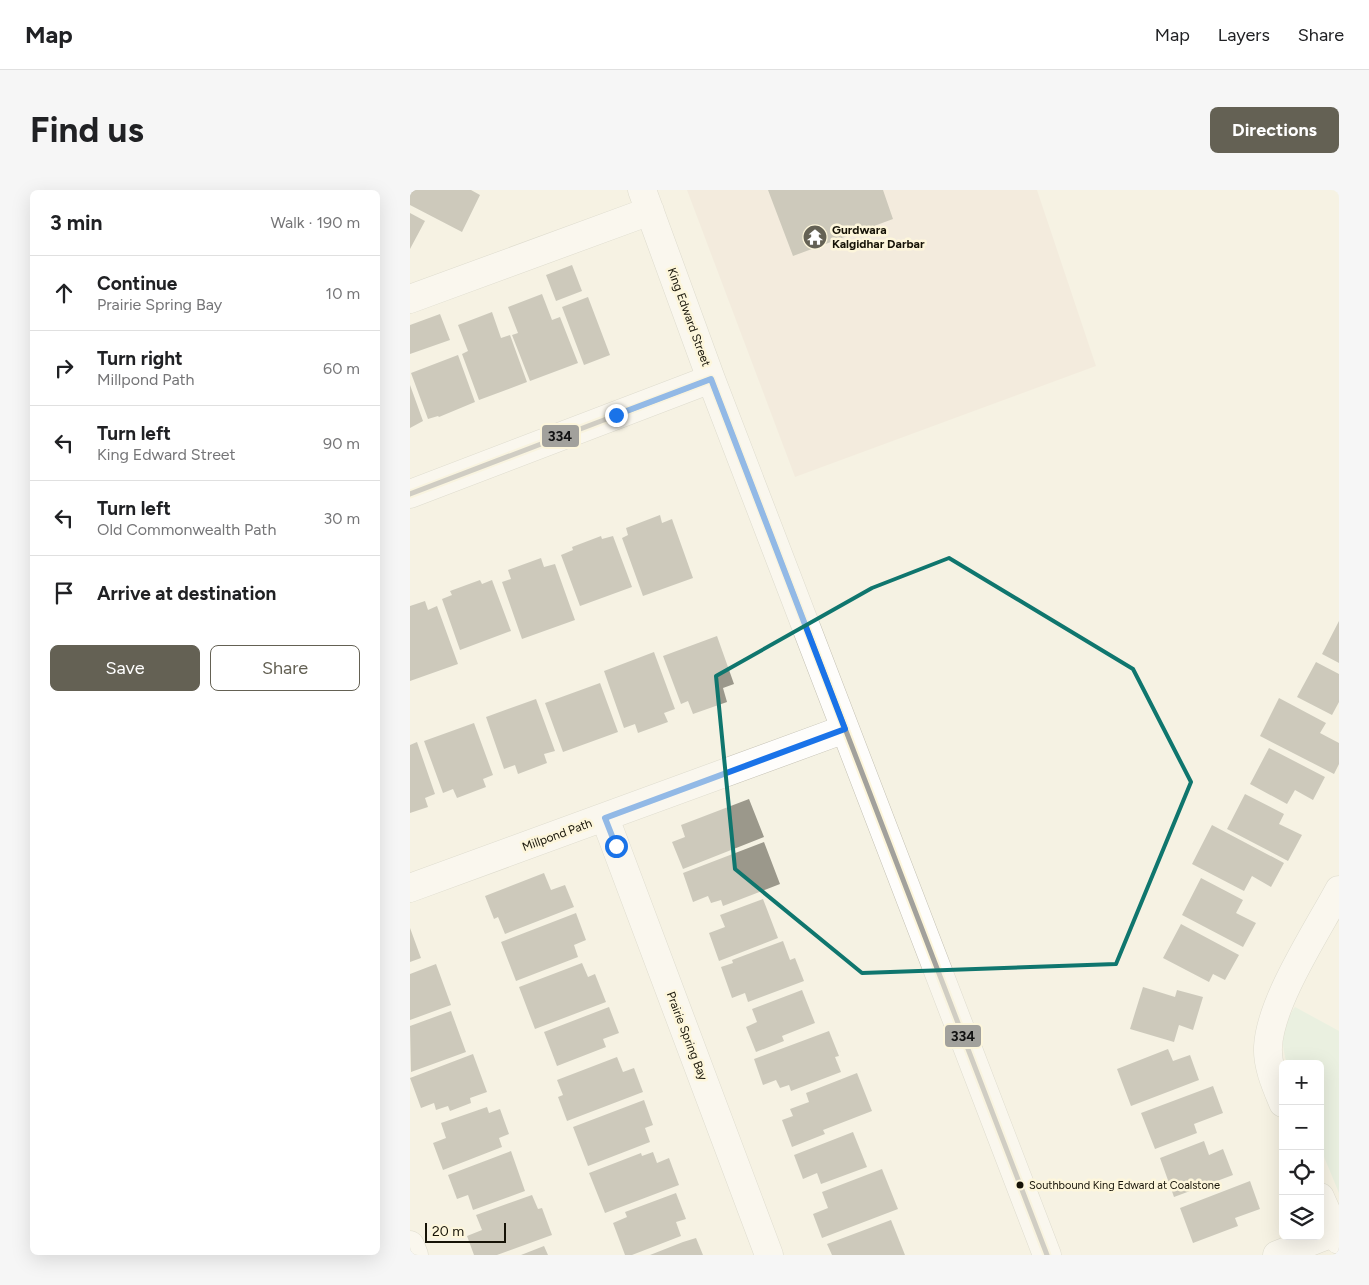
<!DOCTYPE html>
<html lang="en">
<head>
<meta charset="utf-8">
<style>
  body { margin:0; font-family:Figtree,sans-serif; background:#f6f6f6; color:#202124 }
  .controls { position:absolute; right:15px; bottom:15px; display:grid; overflow:hidden; border-radius:8px; box-shadow:0 5px 20px #0002 }
  .controls button { width:45px; height:45px; display:grid; place-items:center; padding:0; border:0; border-bottom:1px solid #e0e0e0; background:#fff; color:#202124; font:25px sans-serif }
  .scale { position:absolute; left:15px; bottom:12px; width:81px; box-sizing:border-box; padding-left:5px; border:2px solid #161307; border-top:0; font-size:14px; line-height:18px; white-space:nowrap; color:#161307; -webkit-text-stroke:4px #fdf6db; paint-order:stroke }
  .stop { position:absolute; width:15px; height:15px; margin:-11px; border:4px solid #1a73e8; border-radius:50%; background:#fff }
  .stop.end { background:#1a73e8; border-color:#fff; box-shadow:0 1px 5px #0008 }
  .list { margin:0; padding:0; list-style:none }
  h2 { display:flex; justify-content:space-between; align-items:center; height:65px; margin:0; padding:0 20px; font-size:21px }
  h2 small { font-size:16px; font-weight:400; color:#757577 }
  .list li { display:grid; grid-template-columns:32px 1fr auto; gap:15px; align-items:center; box-sizing:border-box; height:75px; padding:0 20px; border-top:1px solid #e0e0e0 }
  .list b { display:block; font-size:19px; white-space:nowrap }
  .list p { margin:0; font-size:16px; white-space:nowrap; color:#757577 }
  .list em { font-size:16px; font-style:normal; color:#757577 }
  .actions { display:flex; gap:10px; padding:15px 20px }
  .actions a { flex:1; padding:11px 0; border:1px solid #646154; border-radius:8px; text-align:center; font-size:18px; color:#646154 }
  .actions .main { background:#646154; color:#fff }
  .icon { flex:none; width:28px; height:28px; fill:none; stroke:currentColor; stroke-width:2; stroke-linecap:round; stroke-linejoin:round }
  .map { position:relative; flex:none; width:929px; height:1065px; overflow:hidden; border-radius:8px }
  header { display:flex; align-items:center; gap:30px; box-sizing:border-box; height:70px; padding:0 25px; background:#fff; border-bottom:1px solid #e0e0e0 }
  header strong { font-size:24px }
  nav { display:flex; gap:28px; margin-inline-start:auto; font-size:18px }
  .intro { display:flex; align-items:center; justify-content:space-between; box-sizing:border-box; height:120px; padding:0 30px }
  h1 { margin:0; font-size:35px }
  .button { padding:12px 22px; border-radius:8px; background:#646154; color:#fff; font-size:18px; font-weight:700 }
  main { display:flex; gap:30px; padding:0 30px }
  aside { flex:1; background:#fff; border-radius:8px; box-shadow:0 5px 20px #0002 }
  .map>svg:first-child { display:block }
  .industrial { fill:#f0e3d5 }
  .green { fill:#dbeedb }
  .building { fill:#9b988b }
  .lines { fill:none; stroke-linecap:round; stroke-linejoin:round }
  .minor-casing { stroke:#c3c0b3; stroke-width:29 }
  .minor { stroke:#fefdfb; stroke-width:28 }
  .bus-1-casing { stroke:#fdf6db; stroke-width:9 }
  .bus-1 { stroke:#a2a19c; stroke-width:5 }
  .route { stroke:#1a73e8; stroke-width:6 }
  .marked { fill:none; stroke:#0f766e; stroke-width:4; stroke-linejoin:round }
  .bus-dot { fill:#161307; stroke:#fdf6db; stroke-width:2 }
  .labels { text-anchor:middle; dominant-baseline:central; stroke-width:5; stroke-linejoin:round; paint-order:stroke }
  .bus-label { font-size:11px; fill:#161307; stroke:#fdf6db; text-anchor:start }
  .poi-label { font-size:12px; font-weight:bold; fill:#161307; stroke:#fdf6db; text-anchor:start }
  .street-label { font-size:12px; fill:#161307; stroke:#fdf6db }
  .line-badge { stroke:#fdf6db; stroke-width:2 }
  .pale-badge-label { font-size:14px; text-anchor:middle; font-weight:bold; fill:#111 }
</style>
</head>
<body>
<header>
<strong>Map</strong>
<nav><a>Map</a><a>Layers</a><a>Share</a></nav>
</header>
<div class="intro"><h1>Find us</h1><a class="button">Directions</a></div>
<main>
<aside>
<h2>3 min<small>Walk · 190 m</small></h2>
<ul class="list">
<li><svg class="icon" aria-label="ahead" viewBox="0 0 24 24"><path d="M12 20V5M6 11l6-6 6 6"/></svg><div><b>Continue</b><p>Prairie Spring Bay</p></div><em>10 m</em></li>
<li><svg class="icon" aria-label="right" viewBox="0 0 24 24"><path d="M7 20v-9h11M14 6l5 5-5 5"/></svg><div><b>Turn right</b><p>Millpond Path</p></div><em>60 m</em></li>
<li><svg class="icon" aria-label="left" viewBox="0 0 24 24"><path d="M17 20v-9H6M10 6l-5 5 5 5"/></svg><div><b>Turn left</b><p>King Edward Street</p></div><em>90 m</em></li>
<li><svg class="icon" aria-label="left" viewBox="0 0 24 24"><path d="M17 20v-9H6M10 6l-5 5 5 5"/></svg><div><b>Turn left</b><p>Old Commonwealth Path</p></div><em>30 m</em></li>
<li><svg class="icon" aria-label="arrive" viewBox="0 0 24 24"><path d="M6 21V4h12l-3 4 3 4H6"/></svg><div><b>Arrive at destination</b></div></li>
</ul>
<div class="actions"><a class="main">Save</a><a>Share</a></div>
</aside>
<div class="map">
<svg width="929" height="1065" viewBox="0 0 929 1065">
  <rect width="100%" height="100%" fill="#f5f2e3"/>
  <path class="industrial" d="M 277,0 L 627,0 L 686,176 L 385,287 Z"/>
  <path class="green" d="M 885,817 L 929,841 L 929,1003 L 910,957 L 910,874 L 877,874 C 870,850 871,837 885,817 Z"/>
  <path class="building" d="M 0,0 L 61,0 L 70,5 L 52,42 L 0,15 Z
    M 358,0 L 473,0 L 483,29 L 383,66 Z
    M 0,23 L 15,31 L 0,59 Z
    M 162,75 L 172,101 L 146,111 L 136,85 Z
    M 132,104 L 142,130 L 150,127 L 168,173 L 120,191 L 102,145 L 108,143 L 98,117 Z
    M 178,107 L 200,165 L 174,175 L 152,117 Z
    M 82,122 L 91,148 L 100,145 L 117,192 L 69,210 L 52,164 L 58,161 L 48,135 Z
    M 30,124 L 40,150 L 0,164 L 0,135 Z
    M 48,165 L 65,212 L 29,227 L 28,226 L 18,229 L 1,183 Z
    M 0,195 L 13,231 L 0,238 Z
    M 250,325 L 252,333 L 262,329 L 283,388 L 233,406 L 212,348 L 218,345 L 216,338 Z
    M 191,346 L 192,349 L 203,346 L 222,397 L 170,416 L 151,365 L 163,360 L 162,357 Z
    M 131,368 L 134,377 L 145,374 L 165,430 L 112,449 L 92,392 L 101,389 L 98,380 Z
    M 70,390 L 72,394 L 82,390 L 101,441 L 50,460 L 32,409 L 42,405 L 40,401 Z
    M 15,411 L 18,420 L 27,416 L 48,474 L 0,491 L 0,416 Z
    M 929,431 L 929,473 L 912,464 Z
    M 307,446 L 324,494 L 313,498 L 317,512 L 283,524 L 278,511 L 271,514 L 253,466 Z
    M 244,462 L 265,519 L 254,523 L 258,532 L 228,543 L 225,534 L 214,538 L 194,481 Z
    M 906,472 L 929,484 L 929,512 L 922,525 L 887,507 Z
    M 190,493 L 208,542 L 153,562 L 135,513 Z
    M 869,508 L 916,533 L 910,543 L 929,553 L 929,574 L 924,584 L 850,546 Z
    M 126,509 L 145,561 L 134,564 L 137,573 L 108,584 L 105,575 L 94,579 L 76,527 Z
    M 64,533 L 83,585 L 73,589 L 76,597 L 47,608 L 43,599 L 33,603 L 14,551 Z
    M 7,552 L 25,604 L 15,608 L 18,617 L 0,623 L 0,555 Z
    M 859,558 L 915,587 L 903,610 L 885,600 L 877,614 L 840,594 Z
    M 835,604 L 874,624 L 869,634 L 892,645 L 878,671 L 817,639 Z
    M 339,609 L 354,647 L 273,679 L 262,652 L 275,647 L 271,635 Z
    M 802,635 L 874,673 L 861,697 L 842,686 L 834,701 L 782,674 Z
    M 354,652 L 370,694 L 313,716 L 311,710 L 301,713 L 298,706 L 283,712 L 273,683 Z
    M 134,683 L 141,700 L 155,695 L 164,717 L 95,744 L 88,727 L 84,729 L 75,706 Z
    M 791,688 L 833,710 L 826,723 L 846,733 L 833,757 L 772,725 Z
    M 353,709 L 368,748 L 309,771 L 299,743 L 315,737 L 310,725 Z
    M 166,723 L 176,750 L 164,755 L 168,767 L 106,791 L 91,752 Z
    M 771,734 L 829,765 L 815,790 L 803,784 L 799,792 L 753,768 Z
    M 0,738 L 11,768 L 0,772 Z
    M 373,751 L 380,770 L 385,768 L 394,791 L 338,812 L 335,803 L 322,808 L 311,777 L 323,773 L 322,770 Z
    M 172,773 L 178,787 L 185,784 L 196,812 L 125,839 L 109,797 Z
    M 26,774 L 41,815 L 0,830 L 0,784 Z
    M 733,797 L 765,807 L 767,800 L 793,807 L 783,840 L 769,835 L 764,852 L 720,839 Z
    M 392,800 L 405,833 L 372,846 L 374,851 L 346,862 L 336,837 L 347,832 L 342,819 Z
    M 199,817 L 209,843 L 193,849 L 196,857 L 147,876 L 134,842 Z
    M 41,821 L 56,862 L 1,882 L 0,836 Z
    M 419,841 L 429,866 L 425,867 L 431,882 L 381,901 L 379,895 L 370,898 L 366,890 L 353,895 L 344,869 Z
    M 758,859 L 763,871 L 780,865 L 789,890 L 721,916 L 707,879 Z
    M 63,864 L 77,902 L 60,908 L 61,913 L 40,921 L 38,916 L 26,920 L 24,913 L 11,918 L 0,888 Z
    M 207,867 L 213,882 L 224,878 L 233,902 L 157,931 L 148,907 L 153,905 L 147,890 Z
    M 447,883 L 462,921 L 413,940 L 415,944 L 382,957 L 372,930 L 383,926 L 380,919 L 399,912 L 396,903 Z
    M 803,896 L 813,923 L 784,934 L 787,943 L 745,959 L 731,923 Z
    M 234,910 L 243,935 L 235,938 L 240,952 L 178,976 L 163,937 Z
    M 77,917 L 79,923 L 90,919 L 99,944 L 89,948 L 92,957 L 33,980 L 23,953 L 36,948 L 31,933 Z
    M 443,942 L 457,977 L 411,994 L 407,983 L 393,989 L 384,965 Z
    M 794,951 L 799,965 L 813,959 L 823,985 L 764,1007 L 750,968 Z
    M 101,961 L 115,1001 L 63,1020 L 58,1005 L 47,1009 L 38,985 Z
    M 243,962 L 247,973 L 259,968 L 269,995 L 195,1023 L 179,983 L 231,963 L 232,966 Z
    M 472,979 L 488,1019 L 412,1048 L 403,1024 L 418,1018 L 412,1002 Z
    M 840,991 L 850,1019 L 825,1028 L 828,1036 L 783,1053 L 770,1018 Z
    M 266,1003 L 276,1029 L 266,1032 L 271,1046 L 222,1065 L 215,1065 L 203,1033 L 217,1027 L 215,1022 Z
    M 122,1005 L 128,1019 L 132,1018 L 142,1045 L 87,1065 L 64,1065 L 57,1046 L 72,1040 L 66,1025 Z
    M 481,1030 L 495,1065 L 422,1065 L 417,1054 Z
    M 286,1048 L 293,1065 L 240,1065 L 273,1052 Z
    M 134,1056 L 138,1065 L 111,1065 Z"/>
  <g class="lines">
    <defs>
      <path id="minor" d="M 232,0 L 301,189 L 637,1065
        M 0,109 L 240,21
        M 0,304 L 301,189
        M 195,628 L 359,1065
        M 0,698 L 435,539
        M 873,913 C 866,896 857,876 858,857 C 860,812 907,741 929,700
        M 910,1007 L 929,1050
        M 0,1055 L 4,1065
        M 867,1065 L 925,1042"/>
    </defs>
    <use href="#minor" class="minor-casing"/>
    <use href="#minor" class="minor"/>
    <defs>
      <path id="bus-1" d="M 301,189 L 637,1065
        M 0,304 L 301,189"/>
    </defs>
    <use href="#bus-1" class="bus-1-casing"/>
    <use href="#bus-1" class="bus-1"/>
  </g>
  <g class="lines">
    <path class="route" d="M 206,225 L 301,189 L 435,539 L 195,628 L 206,656"/>
  </g>
  <path d="M0 0H929V1065H0ZM 539,368 L 723,479 L 781,592 L 706,774 L 452,783 L 325,679 L 306,486 L 462,398 Z" fill="#f5f2e3" fill-opacity=".55" fill-rule="evenodd"/>
  <path class="marked" d="M 539,368 L 723,479 L 781,592 L 706,774 L 452,783 L 325,679 L 306,486 L 462,398 Z"/>
  <defs>
    <symbol id="temple-disc" viewBox="-11 -11 22 22"><circle r="9.5" fill="#646154" stroke="#fdf6db"/><path d="M0-6L5-2H3V0L6.5 2.5H4V6H1.5V3h-3V6H-4V2.5H-6.5L-3 0V-2H-5Z" fill="#fff"/></symbol>
  </defs>
  <g fill-rule="evenodd">
    <use href="#temple-disc" x="391" y="33" width="28" height="28"/>
  </g>
  <circle class="bus-dot" cx="610" cy="995" r="4.5"/>
  <g class="labels">
    <g class="bus-label">
      <text x="619" y="995">Southbound King Edward at Coalstone</text>
    </g>
    <g class="poi-label">
      <text x="422" y="40">Gurdwara<tspan x="422" dy="14">Kalgidhar Darbar</tspan></text>
    </g>
    <g class="street-label">
      <text transform="translate(279 127) rotate(70)">King Edward Street</text>
      <text transform="translate(147 645) rotate(-20)">Millpond Path</text>
      <text transform="translate(277 846) rotate(69)">Prairie Spring Bay</text>
    </g>
  </g>
  <g class="line-badge">
    <rect x="131" y="234" width="39" height="24" rx="5" fill="#a2a19c"/>
    <rect x="534" y="834" width="38" height="24" rx="5" fill="#a2a19c"/>
  </g>
  <g class="pale-badge-label">
    <text x="150" y="251">334</text>
    <text x="553" y="851">334</text>
  </g>
</svg>
<div class="controls">
<button>+</button>
<button>−</button>
<button><svg class="icon" aria-label="locate" viewBox="0 0 24 24"><circle cx="12" cy="12" r="6"/><path d="M12 2v4M12 18v4M2 12h4M18 12h4"/></svg></button>
<button><svg class="icon" aria-label="layers" viewBox="0 0 24 24"><path d="M12 4l9 5-9 5-9-5zM3 14l9 5 9-5"/></svg></button>
</div>
<div class="scale">20 m</div>
<div class="stop" style="left:206px;top:656px"></div>
<div class="stop end" style="left:206px;top:225px"></div>
</div>
</main>
</body>
</html>
